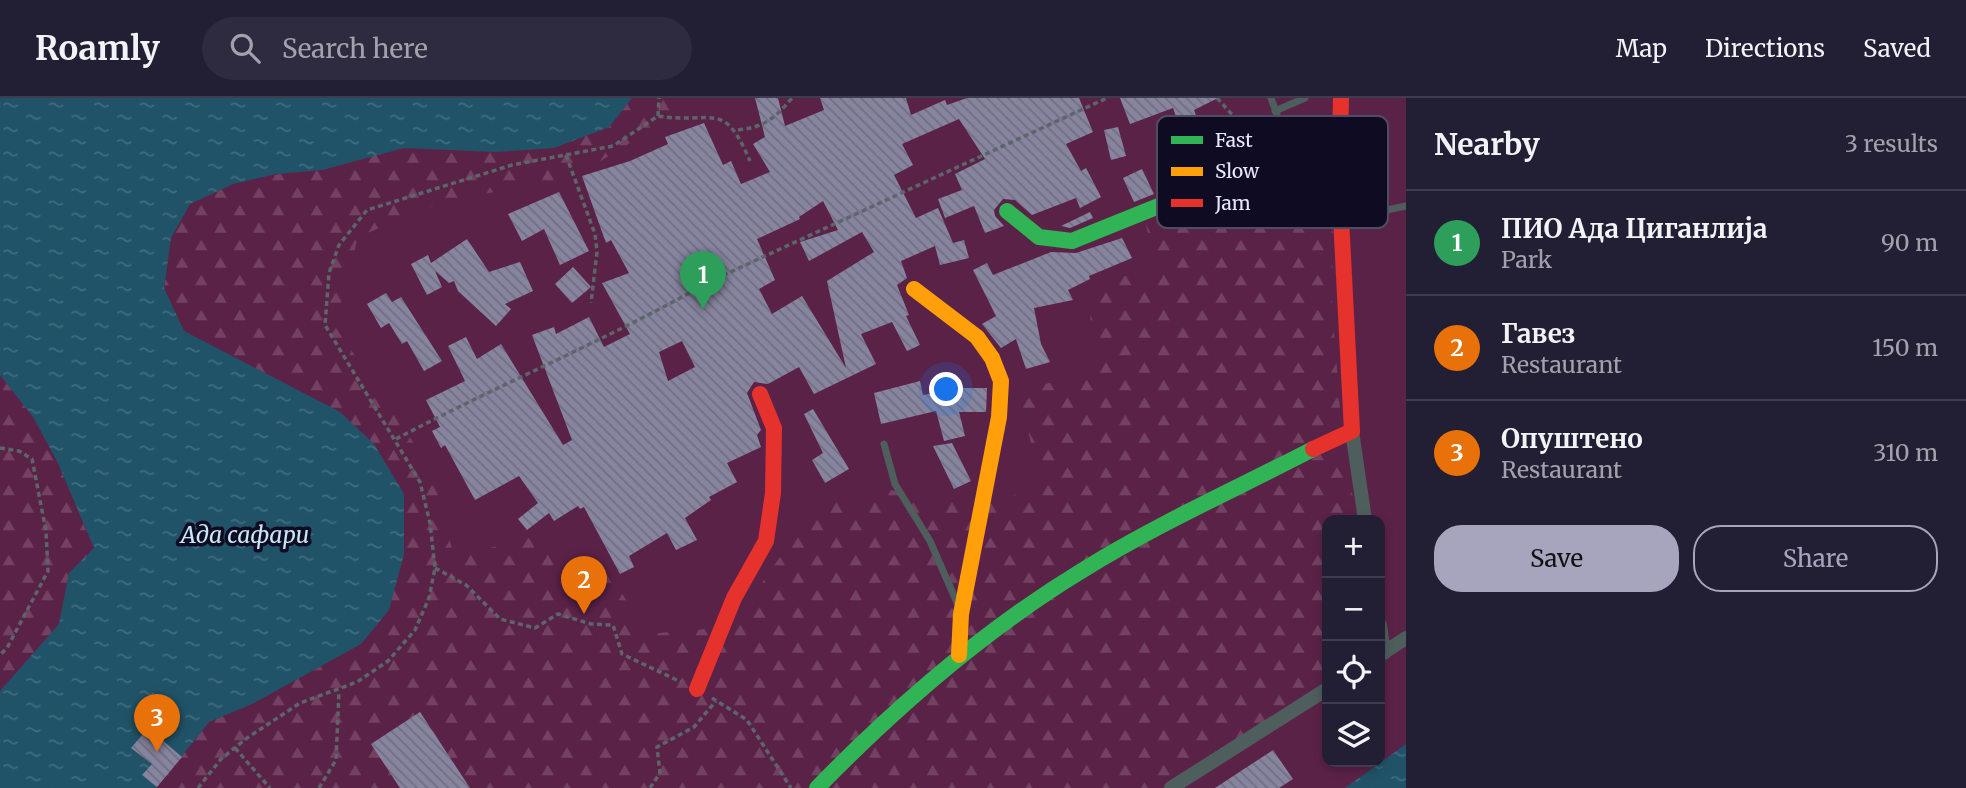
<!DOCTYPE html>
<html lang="en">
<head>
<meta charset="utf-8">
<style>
  body { margin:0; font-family:Merriweather,serif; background:#2e2b40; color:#f1f3f6 }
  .controls { position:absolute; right:21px; bottom:21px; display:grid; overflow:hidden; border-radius:14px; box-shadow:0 4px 10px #0003 }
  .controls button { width:63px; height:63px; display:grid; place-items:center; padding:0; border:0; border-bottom:2px solid #3f3c4f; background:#221e34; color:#f1f3f6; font:35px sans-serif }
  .you { position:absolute; left:947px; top:292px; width:24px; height:24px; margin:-18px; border:5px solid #fff; border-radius:50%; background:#1a73e8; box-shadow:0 0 0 10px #1a73e833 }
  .badge { display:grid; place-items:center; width:46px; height:46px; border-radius:50%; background:#a7a5bd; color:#fff; font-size:23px; font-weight:700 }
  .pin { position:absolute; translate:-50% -58px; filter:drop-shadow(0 2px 4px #0008) }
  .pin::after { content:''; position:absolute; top:37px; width:24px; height:21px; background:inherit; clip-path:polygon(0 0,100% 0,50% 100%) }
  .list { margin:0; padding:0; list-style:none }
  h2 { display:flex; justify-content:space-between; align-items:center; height:91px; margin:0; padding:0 28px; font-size:30px }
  h2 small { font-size:23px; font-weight:400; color:#a2a2ac }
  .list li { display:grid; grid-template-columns:46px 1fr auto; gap:21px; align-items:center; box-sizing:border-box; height:105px; padding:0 28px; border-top:2px solid #3f3c4f }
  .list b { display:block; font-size:26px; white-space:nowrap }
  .list p { margin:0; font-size:23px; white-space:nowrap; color:#a2a2ac }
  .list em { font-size:23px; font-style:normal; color:#a2a2ac }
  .actions { display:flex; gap:14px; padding:21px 28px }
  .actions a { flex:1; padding:16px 0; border:2px solid #a7a5bd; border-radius:28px; text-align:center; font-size:24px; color:#a7a5bd }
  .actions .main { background:#a7a5bd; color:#111 }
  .icon { flex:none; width:38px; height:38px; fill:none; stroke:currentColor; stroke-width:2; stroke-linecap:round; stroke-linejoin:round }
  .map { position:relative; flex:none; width:1406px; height:690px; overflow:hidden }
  header { display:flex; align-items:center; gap:42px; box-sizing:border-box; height:98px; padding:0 35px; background:#221e34; border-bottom:2px solid #3f3c4f }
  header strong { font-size:33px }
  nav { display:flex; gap:38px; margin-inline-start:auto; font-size:24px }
  .search { width:490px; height:63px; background:#2e2b40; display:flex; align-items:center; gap:18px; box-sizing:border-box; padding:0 24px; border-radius:38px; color:#a2a2ac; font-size:26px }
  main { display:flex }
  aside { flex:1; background:#221e34 }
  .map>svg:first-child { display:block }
  .green { fill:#5b2248; fill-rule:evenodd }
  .forest { fill:url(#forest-firs) }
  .water { fill:url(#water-ripples) }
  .building { fill:url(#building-back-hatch); fill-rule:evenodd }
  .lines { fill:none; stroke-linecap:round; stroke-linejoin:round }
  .path { stroke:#5c656a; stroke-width:3.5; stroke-dasharray:5 3.5; stroke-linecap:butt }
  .lane { stroke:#4e5e5c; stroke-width:7 }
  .street { stroke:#4e5e5c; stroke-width:14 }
  .fast { stroke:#30b455; stroke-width:16 }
  .slow { stroke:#ff9f0a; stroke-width:16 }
  .jam { stroke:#e5322d; stroke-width:16 }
  .labels { text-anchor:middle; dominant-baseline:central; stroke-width:7; stroke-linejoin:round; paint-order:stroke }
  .water-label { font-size:23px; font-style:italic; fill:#c7e8f6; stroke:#0e0b23 }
  .key { fill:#0e0b23; stroke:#4f4d64; stroke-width:2 }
  .key-label { font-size:19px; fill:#e8e8fd }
</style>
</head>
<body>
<header>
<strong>Roamly</strong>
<div class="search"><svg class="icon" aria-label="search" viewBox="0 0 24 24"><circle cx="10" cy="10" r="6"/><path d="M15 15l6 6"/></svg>Search here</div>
<nav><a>Map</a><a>Directions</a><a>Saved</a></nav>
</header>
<main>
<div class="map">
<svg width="1406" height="690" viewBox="0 0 1406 690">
  <defs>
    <pattern id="forest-firs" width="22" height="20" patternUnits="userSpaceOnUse" patternTransform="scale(1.75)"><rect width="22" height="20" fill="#5b2248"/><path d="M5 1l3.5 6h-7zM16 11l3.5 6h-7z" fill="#734263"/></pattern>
    <pattern id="water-ripples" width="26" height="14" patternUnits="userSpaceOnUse" patternTransform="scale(1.75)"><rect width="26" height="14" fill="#215368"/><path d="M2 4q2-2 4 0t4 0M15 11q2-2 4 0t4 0" fill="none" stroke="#416c7e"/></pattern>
    <pattern id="building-back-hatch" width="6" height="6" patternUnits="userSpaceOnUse" patternTransform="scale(1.75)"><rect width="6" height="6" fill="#87849f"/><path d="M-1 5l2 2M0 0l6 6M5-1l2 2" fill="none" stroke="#706e82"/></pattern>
  </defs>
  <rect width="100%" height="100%" fill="#2d2845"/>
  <path class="green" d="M 0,0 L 1406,0 L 1406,690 L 0,690 ZM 1327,422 L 1380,422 L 1380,664 L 1327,664 Z"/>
  <path class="forest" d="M 632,0 L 675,0 L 671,20 L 573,80 L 444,103 L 358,139 L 335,228 L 431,371 L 454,459 L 529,440 L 612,479 L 647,536 L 731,529 L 816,408 L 891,392 L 981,409 L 1041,387 L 1019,295 L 1094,270 L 1088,189 L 1156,169 L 1145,123 L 1240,65 L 1310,30 L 1333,58 L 1332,209 L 1340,311 L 1356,422 L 1327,422 L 1327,591 L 1171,690 L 156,690 L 209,624 L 252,606 L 361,546 L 239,264 L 184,233 L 164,190 L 171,140 L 190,106 L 233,86 L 404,50 L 496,54 L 609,29 Z
    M 0,277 L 33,319 L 57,363 L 94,451 L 69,475 L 59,526 L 0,593 Z"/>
  <path class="water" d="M 0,0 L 632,0 L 609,29 L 554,50 L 496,54 L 404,50 L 322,72 L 276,76 L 233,86 L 190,106 L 171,140 L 164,190 L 184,233 L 340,314 L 374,346 L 404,396 L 404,456 L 389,512 L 361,546 L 252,606 L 209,624 L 156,690 L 0,690 L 0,593 L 59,526 L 69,475 L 94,450 L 57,363 L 33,319 L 0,277 Z
    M 1406,646 L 1406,690 L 1345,690 Z"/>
  <path class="building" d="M 755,0 L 778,0 L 785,28 L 824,12 L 820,0 L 906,0 L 911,17 L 945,2 L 947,7 L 967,0 L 1079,0 L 1093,34 L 1066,46 L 1081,73 L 1086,70 L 1101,99 L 1080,110 L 1076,100 L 1032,117 L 1015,102 L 1003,101 L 994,112 L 995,118 L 1004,128 L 985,135 L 974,108 L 945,120 L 938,101 L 962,92 L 955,76 L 985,61 L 959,21 L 902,46 L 913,67 L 894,77 L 916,120 L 938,110 L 953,145 L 964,142 L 969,160 L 940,167 L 935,148 L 901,163 L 907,180 L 897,187 L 909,217 L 906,218 L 920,247 L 907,253 L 892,224 L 861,236 L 876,266 L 814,296 L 799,269 L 768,286 L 754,284 L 747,295 L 761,332 L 757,337 L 761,349 L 727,365 L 737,384 L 709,399 L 711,402 L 685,420 L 697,442 L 676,452 L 667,435 L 629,458 L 634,469 L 620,476 L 584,409 L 580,411 L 578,408 L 554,423 L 549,415 L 527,432 L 518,421 L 538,405 L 519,378 L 475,402 L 445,347 L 441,350 L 432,333 L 440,329 L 426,302 L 465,283 L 448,248 L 466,239 L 477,261 L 501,246 L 563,347 L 572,342 L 532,237 L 554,229 L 556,236 L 589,219 L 604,249 L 630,236 L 602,185 L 629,175 L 611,142 L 606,145 L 582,78 L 630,63 L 668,46 L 665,39 L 704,25 L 723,67 L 731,63 L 741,86 L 770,74 L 753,46 L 765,39 ZM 823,103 L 838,132 L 800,144 L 809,163 L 862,134 L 874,154 L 827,183 L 846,270 L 802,198 L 772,216 L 759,191 L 775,182 L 757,141 L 800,121 L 799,119 ZM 682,243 L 695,269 L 668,283 L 659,254 Z
    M 1120,0 L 1218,0 L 1194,12 L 1202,34 L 1184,41 L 1173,10 L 1130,26 Z
    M 1118,29 L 1126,58 L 1111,62 L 1104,32 Z
    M 1142,71 L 1154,96 L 1134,104 L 1123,80 Z
    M 559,94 L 589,153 L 560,167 L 544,131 L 522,143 L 508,116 Z
    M 1090,114 L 1093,120 L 1070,130 L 1061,128 Z
    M 1122,140 L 1132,160 L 1089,178 L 1090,181 L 1068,192 L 1073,202 L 1034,210 L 1041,246 L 1050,264 L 1026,271 L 1016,241 L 1001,250 L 982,226 L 996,218 L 973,172 L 987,165 L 993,177 L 1051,154 L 1076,155 Z
    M 467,141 L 489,174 L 520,164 L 533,193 L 505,206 L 511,211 L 496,228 L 458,193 L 454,183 L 449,185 L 435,173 L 442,189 L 427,197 L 411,166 L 428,157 L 431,165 Z
    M 573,169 L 591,189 L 572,205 L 555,186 Z
    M 386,195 L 392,204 L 401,199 L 442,263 L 424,273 L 407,243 L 402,246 L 389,225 L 381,230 L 367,206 Z
    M 920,283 L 923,297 L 962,290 L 987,290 L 986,314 L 959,314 L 965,338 L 944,343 L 936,313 L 881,326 L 874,295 Z
    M 813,311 L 849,371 L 825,385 L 812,362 L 823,355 L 804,316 Z
    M 952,345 L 971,383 L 954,391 L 933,348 Z
    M 420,614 L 470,690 L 400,690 L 371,646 Z
    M 148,630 L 182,659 L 157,689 L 142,677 L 152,666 L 131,650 Z
    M 1273,652 L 1293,681 L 1279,690 L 1215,690 Z"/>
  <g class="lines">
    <path class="path" d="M 1217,0 L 1247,33 L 1270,33
      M 658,18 L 659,0
      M 738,32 C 765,29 775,20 792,0
      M 566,57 L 595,136 L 597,154 L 591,205
      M 396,341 C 500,286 609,241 711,183 L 1107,0
      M 0,350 L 19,353 L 32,361 L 46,433 L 48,473 L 7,550 L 0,557
      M 435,470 L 466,487 L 500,521 L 535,530 L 558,516 L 591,526 L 613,527 L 622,556 L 681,584
      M 712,600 L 747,622 L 791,690
      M 235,650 L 270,690
      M 198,690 L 221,661 L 247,640 L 300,605 L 357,584 L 388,563 L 415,532 L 429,500 L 435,470 L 430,425 L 420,384 L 325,227 L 329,175 L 339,147 L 367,112 L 512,67 L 613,48 L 658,18 C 714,27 723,0 750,63
      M 319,690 L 336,662 L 339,593
      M 650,690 L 660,675 L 657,649 L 694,629 L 716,603"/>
    <path class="lane" d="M 1271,0 L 1291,55
      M 1275,13 L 1305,0
      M 1345,121 L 1406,108
      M 884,346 L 895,386 L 930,443 L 958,507"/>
    <path class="street" d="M 1352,333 L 1365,422
      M 1380,527 L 1384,555
      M 1380,557 L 1406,540
      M 1171,690 L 1327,591"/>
    <path class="fast" d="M 1007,113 L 1039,139 L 1072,143 L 1253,70
      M 817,690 C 898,607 984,532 1083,472 C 1157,426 1236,391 1313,351"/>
    <path class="slow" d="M 914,191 L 977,239 L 992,260 L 1001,283 L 999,319 L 961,516 L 959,557"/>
    <path class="jam" d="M 1253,70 C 1295,53 1300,63 1339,81
      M 1313,351 L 1352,333 L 1339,81 L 1341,0
      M 697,591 L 734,500 L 766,443 L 773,395 L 774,330 L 760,296"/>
  </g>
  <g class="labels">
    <g class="water-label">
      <text x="245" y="436">Ада сафари</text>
    </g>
  </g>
  <rect x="1157" y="18" width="231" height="112" rx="10" class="key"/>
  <rect x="1171" y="38" width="32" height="8" fill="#30b455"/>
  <rect x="1171" y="69" width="32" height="9" fill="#ff9f0a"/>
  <rect x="1171" y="101" width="32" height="8" fill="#e5322d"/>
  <g class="key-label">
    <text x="1215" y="49">Fast</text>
    <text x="1215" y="80">Slow</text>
    <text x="1215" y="112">Jam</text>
  </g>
</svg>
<div class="controls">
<button>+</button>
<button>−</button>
<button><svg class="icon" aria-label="locate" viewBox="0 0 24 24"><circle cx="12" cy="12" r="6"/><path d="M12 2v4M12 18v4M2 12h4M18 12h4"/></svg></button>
<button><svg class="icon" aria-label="layers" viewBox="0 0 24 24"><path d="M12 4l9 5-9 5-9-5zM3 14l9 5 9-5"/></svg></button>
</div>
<div class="you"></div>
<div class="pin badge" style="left:703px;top:211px;background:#2e9e5b">1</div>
<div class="pin badge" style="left:584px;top:516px;background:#e8710a">2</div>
<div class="pin badge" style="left:157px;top:654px;background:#e8710a">3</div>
</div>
<aside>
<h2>Nearby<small>3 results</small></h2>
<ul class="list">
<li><span class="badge" style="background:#2e9e5b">1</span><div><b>ПИО Ада Циганлија</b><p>Park</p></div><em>90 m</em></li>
<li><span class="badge" style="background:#e8710a">2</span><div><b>Гавез</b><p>Restaurant</p></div><em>150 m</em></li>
<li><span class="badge" style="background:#e8710a">3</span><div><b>Опуштено</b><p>Restaurant</p></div><em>310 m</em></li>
</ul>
<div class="actions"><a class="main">Save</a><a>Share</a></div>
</aside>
</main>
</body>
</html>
